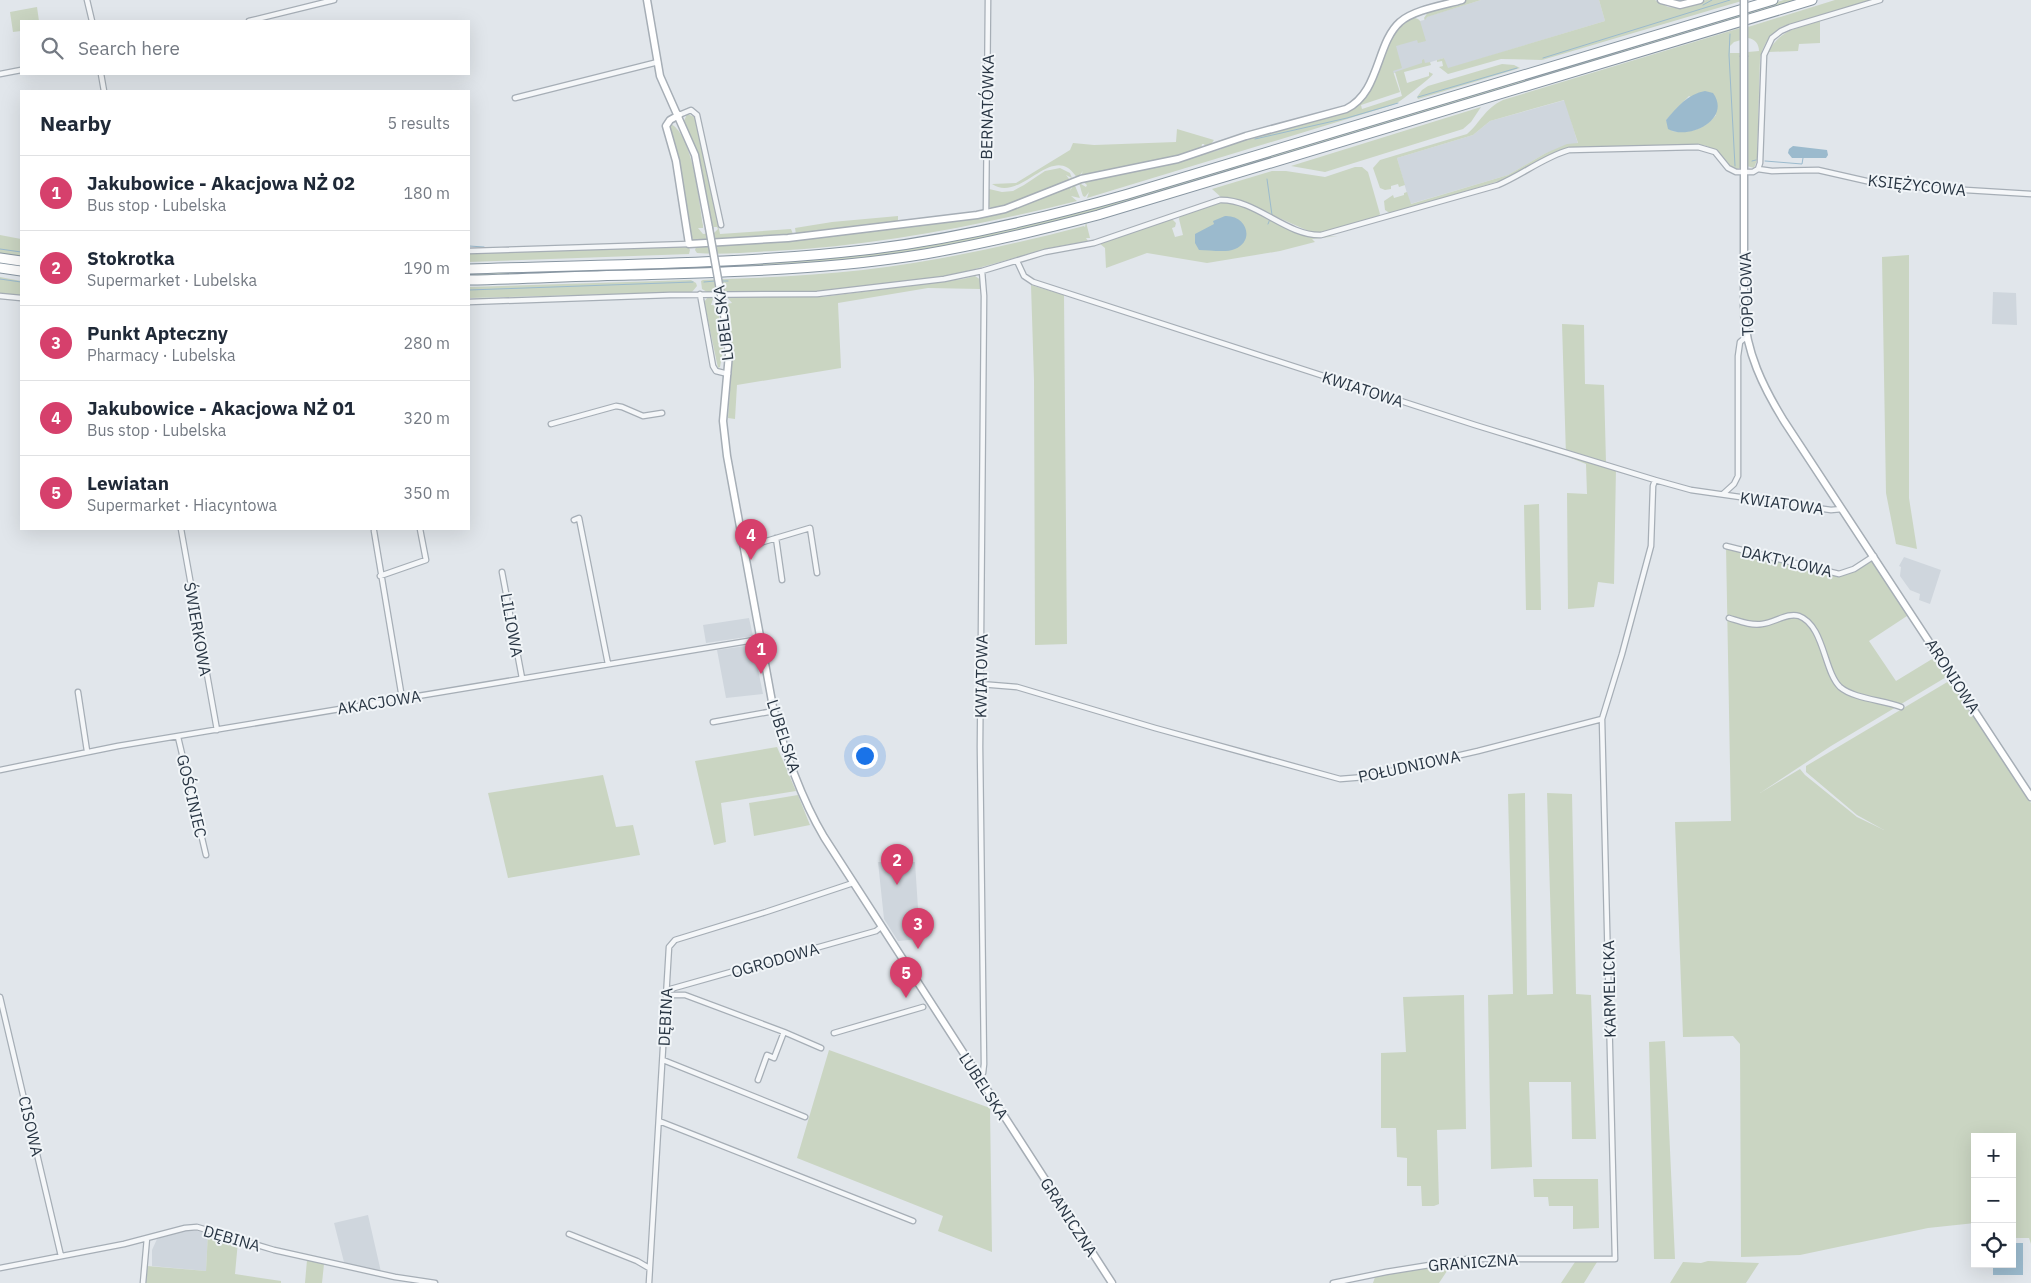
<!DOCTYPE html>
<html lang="en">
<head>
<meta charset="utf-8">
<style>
  body { margin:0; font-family:"IBM Plex Sans",sans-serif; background:#f2f2f3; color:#1f2937 }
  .controls { position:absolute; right:15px; bottom:15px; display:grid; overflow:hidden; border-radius:0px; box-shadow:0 5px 20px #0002 }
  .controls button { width:45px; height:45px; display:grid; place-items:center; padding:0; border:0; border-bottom:1px solid #e0e1e3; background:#fff; color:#1f2937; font:25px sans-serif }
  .you { position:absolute; left:864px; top:755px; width:18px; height:18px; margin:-12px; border:4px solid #fff; border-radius:50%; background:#1a73e8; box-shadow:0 0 0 8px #1a73e833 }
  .badge { display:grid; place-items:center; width:32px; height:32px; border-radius:50%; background:#d6406c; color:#fff; font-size:16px; font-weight:700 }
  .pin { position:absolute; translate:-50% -41px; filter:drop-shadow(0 1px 2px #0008) }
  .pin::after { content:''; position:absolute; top:26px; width:18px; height:15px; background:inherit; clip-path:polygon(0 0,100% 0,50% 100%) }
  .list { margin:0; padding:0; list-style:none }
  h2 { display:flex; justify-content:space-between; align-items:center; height:65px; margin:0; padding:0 20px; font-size:21px }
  h2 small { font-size:16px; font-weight:400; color:#747a83 }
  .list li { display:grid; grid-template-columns:32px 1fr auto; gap:15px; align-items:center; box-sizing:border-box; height:75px; padding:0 20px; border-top:1px solid #e0e1e3 }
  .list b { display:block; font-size:19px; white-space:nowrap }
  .list p { margin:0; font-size:16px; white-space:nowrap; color:#747a83 }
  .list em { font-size:16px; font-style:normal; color:#747a83 }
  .icon { flex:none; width:28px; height:28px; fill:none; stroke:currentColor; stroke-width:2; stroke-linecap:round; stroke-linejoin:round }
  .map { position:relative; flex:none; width:2031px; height:1283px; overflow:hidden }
  .search { position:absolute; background:#fff; box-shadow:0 5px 20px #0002; left:20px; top:20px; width:450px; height:55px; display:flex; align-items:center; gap:12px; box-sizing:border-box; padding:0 18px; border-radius:0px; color:#747a83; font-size:19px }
  .panel { position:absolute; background:#fff; box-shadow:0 5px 20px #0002; left:20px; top:90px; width:450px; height:440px; border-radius:0px }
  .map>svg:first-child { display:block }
  .built { fill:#cfd6dd }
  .green { fill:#cad5c2; fill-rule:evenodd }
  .water { fill:#9bbacd }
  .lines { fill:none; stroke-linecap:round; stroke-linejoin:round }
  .stream { stroke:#9bbacd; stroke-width:1 }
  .street-casing { stroke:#a6aeb6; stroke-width:7 }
  .secondary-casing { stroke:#a6aeb6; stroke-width:9 }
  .highway-casing { stroke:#8896a2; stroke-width:11 }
  .street { stroke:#f5f7f9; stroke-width:4.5 }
  .secondary { stroke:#fff; stroke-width:6 }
  .highway { stroke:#fff; stroke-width:9 }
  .secondary-bridge-casing { stroke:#a6aeb6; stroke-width:9; stroke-linecap:butt }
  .secondary-bridge { stroke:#fff; stroke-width:6 }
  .labels { text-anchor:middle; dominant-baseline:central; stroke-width:4; stroke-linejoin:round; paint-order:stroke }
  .street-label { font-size:16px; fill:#293644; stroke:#f1f5f8 }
</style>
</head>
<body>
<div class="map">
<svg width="2031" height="1283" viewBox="0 0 2031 1283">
  <rect width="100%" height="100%" fill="#e1e6eb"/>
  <path class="built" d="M 1481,0 L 1599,0 L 1605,21 L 1447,69 L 1444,58 L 1391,74 L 1391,46 L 1417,19 L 1420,21 L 1424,20 L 1426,17 Z
    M 1565,100 L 1578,144 L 1546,153 L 1508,175 L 1410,204 L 1397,158 L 1473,135 L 1490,121 Z
    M 1993,292 L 2016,293 L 2017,325 L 1992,324 Z
    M 1904,557 L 1941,570 L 1930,604 L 1919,600 L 1920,594 L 1910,590 L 1900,576 L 1901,567 L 1899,566 Z
    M 749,618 L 753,636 L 706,643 L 703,625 Z
    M 753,645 L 763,694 L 726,698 L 717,650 Z
    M 878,862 L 915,862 L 920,939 L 898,941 L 884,919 Z
    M 368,1215 L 381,1272 L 345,1266 L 334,1223 Z
    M 185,1230 L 208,1232 L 206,1271 L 152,1266 L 152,1250 L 157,1239 Z"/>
  <path class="green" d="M 1467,0 L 1481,0 L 1427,17 L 1425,20 L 1424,18 L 1428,12 Z
    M 1599,0 L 1655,0 L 1668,7 L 1679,8 L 1696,5 L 1706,0 L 1745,0 L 1542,60 L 1501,59 L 1448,74 L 1439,67 L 1443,66 L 1442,61 L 1437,62 L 1437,60 L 1444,58 L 1448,68 L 1605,21 Z
    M 1784,0 L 1798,0 L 1073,218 C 1017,231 960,246 903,253 C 824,263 744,267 664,269 L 664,266 L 864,254 L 904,249 L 976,236 L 1037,223 L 1108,204 L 1256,160 Z
    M 1835,0 L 1871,0 L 1781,27 C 1768,36 1764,44 1760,58 L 1757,160 L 1754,168 L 1747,166 L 1748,52 L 1759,51 C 1759,44 1755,39 1748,38 L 1748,27 Z
    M 37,7 L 39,21 L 21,21 L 21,31 L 13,32 L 10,12 Z
    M 1412,17 L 1418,19 L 1420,21 L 1426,41 L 1418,43 L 1417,40 L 1396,46 L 1402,68 L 1393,71 L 1400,92 L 1361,105 L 1362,109 L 1402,96 L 1395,72 L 1422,63 L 1422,60 L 1424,59 L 1425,63 L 1430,62 L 1431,65 L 1404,72 L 1407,83 L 1429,76 L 1429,72 L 1433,74 C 1431,78 1399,103 1393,105 L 1087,198 L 1089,192 L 1085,197 L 1083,196 C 1080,189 1080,181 1075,175 C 1052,142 1020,204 992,184 L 1016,183 L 1070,150 L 1073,143 L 1094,145 L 1176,142 L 1177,129 L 1214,140 L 1211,144 L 1205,146 L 1204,144 L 1202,144 L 1201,149 L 1178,155 L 1173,159 L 1080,177 L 1083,171 L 1079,176 L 1081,184 L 1086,187 L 1087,185 L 1082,181 L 1154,168 L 1187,159 L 1219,150 L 1244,139 L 1309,122 L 1352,107 L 1382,59 L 1395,32 Z
    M 1820,21 L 1820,43 L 1799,44 L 1798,51 L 1768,52 C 1781,29 1797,28 1820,21 Z
    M 1740,28 L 1741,40 L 1734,42 L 1730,46 L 1730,53 L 1741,53 L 1741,167 L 1738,169 C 1724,169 1722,149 1703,145 L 1578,148 L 1557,151 L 1509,178 L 1391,214 L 1385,210 L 1384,201 L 1393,195 L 1394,198 L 1404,195 L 1404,193 L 1407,192 L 1411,204 L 1508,175 L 1546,153 L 1567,144 L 1578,143 L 1564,100 L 1490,121 L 1473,135 L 1397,158 L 1405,185 L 1399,187 L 1398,184 L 1391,186 L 1391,189 L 1385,190 L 1380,188 L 1373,168 L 1380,160 L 1467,134 C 1481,122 1484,109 1503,100 ZM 1689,96 L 1716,115 C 1705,129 1689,134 1672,131 L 1666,120 Z
    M 1502,64 L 1514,65 L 1520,68 L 1418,99 L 1417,97 L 1422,90 L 1428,86 Z
    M 1481,107 L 1471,122 L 1463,129 L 1325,172 L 1291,166 Z
    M 687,114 L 695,117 L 720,234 L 791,229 L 793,234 L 696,241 L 693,240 L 690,232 L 679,158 L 670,127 L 671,124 C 693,136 699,201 703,225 L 703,228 L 698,228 L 703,234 L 714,233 L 718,229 L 717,227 L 712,227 L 699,159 L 684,121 Z
    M 1355,167 L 1362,167 L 1368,172 L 1380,214 L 1377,218 L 1322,233 L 1313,233 L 1236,199 L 1222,198 L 1212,189 L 1272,171 L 1286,171 L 1325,177 Z
    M 1060,168 L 1070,173 L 1080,198 L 1071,196 L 1077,201 C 977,226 876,246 773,251 C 748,252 722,255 697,253 L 695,250 L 696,247 L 699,245 L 773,242 L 983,216 L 1072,185 L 1070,191 L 1073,186 L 1072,178 L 1066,175 L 1070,180 L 1007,205 L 993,209 L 988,206 L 989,189 L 1002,192 L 1013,191 L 1024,185 L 1045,171 Z
    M 1225,202 L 1236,203 L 1304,234 L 1313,237 L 1338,236 L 1312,239 L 1315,242 L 1280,251 L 1207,263 L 1147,253 L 1106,268 L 1105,248 L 1099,243 L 1171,218 L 1176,223 L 1175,227 L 1172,228 L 1175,237 L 1183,235 L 1179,219 L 1180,215 L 1215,203 Z
    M 898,216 L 898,223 L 796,234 L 795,228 L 832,222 Z
    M 1086,222 L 1090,238 L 1086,238 L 1088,241 L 1050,248 L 953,275 L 825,291 L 707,292 L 702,289 L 701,281 L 703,280 C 757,278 810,276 863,270 C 938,261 1012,245 1084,226 L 1085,227 Z
    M 0,235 L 21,239 L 21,256 L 0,253 Z
    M 688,246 L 690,250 L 689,254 L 469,262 L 469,253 Z
    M 1909,255 L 1909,498 L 1917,549 L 1896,544 L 1886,493 L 1882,257 Z
    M 591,268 L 592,272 L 469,276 L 469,272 Z
    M 975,276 L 981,280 L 981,289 L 928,288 L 838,303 L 841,368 L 737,385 L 735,419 L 728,418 L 732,362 L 726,307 L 726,304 L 732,303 L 727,297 L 822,297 L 963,279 Z
    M 0,277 L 21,281 L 21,296 L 0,293 Z
    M 691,280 L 696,283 L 697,286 L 692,292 L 469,298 L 469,287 Z
    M 1031,285 L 1064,295 L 1067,644 L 1035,645 L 1034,380 Z
    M 714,296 L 711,305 L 716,305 L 718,309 L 723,350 L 720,367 L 718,368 L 704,302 L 708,297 Z
    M 1562,324 L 1584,325 L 1585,384 L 1604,385 L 1606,463 L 1616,467 L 1614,584 L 1598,582 L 1594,607 L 1568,609 L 1567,493 L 1587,494 L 1586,464 L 1566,456 Z
    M 1539,504 L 1541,610 L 1526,610 L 1524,505 Z
    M 1726,546 L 1816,569 L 1835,576 L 1843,575 L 1873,558 L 1910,614 L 1869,641 L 1896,681 L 1937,656 L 1948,676 L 1831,746 L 1760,793 L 1800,769 L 1805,775 L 1857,817 L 1884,830 L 1857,815 L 1806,772 L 1806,766 L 1949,681 L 1953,681 L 2031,803 L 2031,1244 L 2029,1238 L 2012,1238 L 2012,1137 L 1975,1137 L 1975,1223 L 1928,1228 L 1800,1255 L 1741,1257 L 1740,1044 L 1733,1036 L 1683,1037 L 1675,822 L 1731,821 Z
    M 777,747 L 796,791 L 721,803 L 726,842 L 714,845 L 695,761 Z
    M 603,775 L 616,827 L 633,825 L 640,855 L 508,878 L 488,793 Z
    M 1525,793 L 1527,995 L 1553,994 L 1547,793 L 1572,794 L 1576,994 L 1591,995 L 1596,1139 L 1572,1139 L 1571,1082 L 1529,1082 L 1532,1167 L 1491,1169 L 1488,995 L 1513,994 L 1508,794 Z
    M 798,795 L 810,825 L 754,836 L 749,803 Z
    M 1464,995 L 1466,1129 L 1437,1130 L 1439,1204 L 1434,1206 L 1422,1206 L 1421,1186 L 1407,1186 L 1407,1158 L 1397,1157 L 1396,1128 L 1381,1128 L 1381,1053 L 1406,1052 L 1403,997 Z
    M 1665,1041 L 1675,1259 L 1654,1259 L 1649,1042 Z
    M 829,1050 L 990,1108 L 992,1252 L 938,1231 L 943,1216 L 797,1158 Z
    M 1533,1179 L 1598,1179 L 1599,1228 L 1573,1229 L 1573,1206 L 1549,1206 L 1548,1197 L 1534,1197 Z
    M 208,1232 L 238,1241 L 235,1274 L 281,1281 L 281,1283 L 146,1283 L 147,1266 L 206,1271 Z
    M 307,1260 L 324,1264 L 322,1283 L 305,1283 Z
    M 1708,1261 L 1759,1263 L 1746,1283 L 1670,1283 L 1683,1262 L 1701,1263 Z
    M 1453,1262 L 1439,1283 L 1373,1283 L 1375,1277 Z
    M 1575,1262 L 1597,1262 L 1584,1283 L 1561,1283 Z"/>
  <path class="water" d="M 1705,91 L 1713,93 C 1732,119 1689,141 1668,129 L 1666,120 C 1677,107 1688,94 1705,91 Z
    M 1793,146 L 1827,150 L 1828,155 L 1826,158 L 1792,158 L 1788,153 L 1789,149 Z
    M 1225,216 C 1247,215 1255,241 1235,249 C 1226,253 1210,250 1199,250 L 1195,243 L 1195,234 L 1214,224 L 1213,221 Z
    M 2012,1243 L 2023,1243 L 2023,1275 L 1993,1275 L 1993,1264 L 2012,1264 Z"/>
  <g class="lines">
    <path class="stream" d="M 1676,0 L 1685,1
      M 1703,5 L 1712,0
      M 1730,34 L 1729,55 L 1735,166
      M 1543,58 L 1730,0
      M 1418,97 L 1517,68
      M 1255,139 L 1347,118 L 1398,103
      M 1752,161 L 1756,160
      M 1765,161 L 1802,164 L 1803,158
      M 1267,179 L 1272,215
      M 1268,224 L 1270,219
      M 469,246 L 484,247
      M 0,249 L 21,252
      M 0,279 L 21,282
      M 722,281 L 728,281
      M 704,282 L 715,281
      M 469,290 L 693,282"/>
    <defs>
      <path id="street" d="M 87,0 L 92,21
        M 249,21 L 334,0
        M 0,74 L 21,70
        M 101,74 L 104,91
        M 515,98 L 658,62
        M 679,115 L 691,110 L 697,115 L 721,225
        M 1758,169 L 1760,163 L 1764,55 L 1772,38 L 1781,31 L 1790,27 L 1880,0
        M 986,213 L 988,0
        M 469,251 L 689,244
        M 1017,261 L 1024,276 L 1033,282 L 1475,425 L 1655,480 L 1691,490 L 1831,510 L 1842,509
        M 700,294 L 713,366 L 716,371 L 728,374
        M 0,296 L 21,298
        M 469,302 L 670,295 L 817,294 L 944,279 L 982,271 L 1045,252 L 1094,243 L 1220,200 C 1256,199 1286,236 1321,235 L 1498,185 C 1522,175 1544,157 1569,150 L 1698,147 L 1715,152 L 1728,168 L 1736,172 L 1753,172 L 1758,169 L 1772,171 L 1818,170 L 1884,185 L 2031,194
        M 551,424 L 616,406 L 622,407 L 643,416 L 662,413
        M 1723,494 L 1734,484 L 1738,476 L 1738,356 L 1740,342 L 1746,337
        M 574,520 L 579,518 L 608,664
        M 181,529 L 217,730
        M 374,531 L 402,698
        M 776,538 L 782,580
        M 1726,546 L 1839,574 L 1854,569 L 1874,556
        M 744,550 L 763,542 L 810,528 L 817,573
        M 502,572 L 522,678
        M 380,576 L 426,560 L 420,529
        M 1729,618 C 1739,621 1751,626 1762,624 C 1774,623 1788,612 1799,616 C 1824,625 1824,672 1840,687 C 1854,699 1884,700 1901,707
        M 980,684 L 1017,687 L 1155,728 L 1340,779 L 1365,777 L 1478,751 L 1602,719 L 1622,654 L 1651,546 L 1653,486 L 1655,480
        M 78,692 L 87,751
        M 713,722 L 774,711
        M 178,737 L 206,855
        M 0,770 L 118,746 L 760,639
        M 667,990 L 876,931 L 881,927
        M 667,995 L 685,995 L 784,1032 L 821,1048
        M 0,997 L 61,1256
        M 834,1033 L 923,1007
        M 663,1060 L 805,1117
        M 979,1079 L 983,1073 L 984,1064 L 980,747 L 984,296 L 982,271
        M 758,1080 L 767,1055 L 774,1058 L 784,1032
        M 659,1121 L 913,1221
        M 569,1234 L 637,1261 L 649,1268
        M 0,1268 L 124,1244 L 185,1228 L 197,1227 L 274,1250 L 395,1277 L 435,1283
        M 143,1283 L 147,1238
        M 649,1283 L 669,947 L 675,940 L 766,912 L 853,883
        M 1333,1283 L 1386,1272 L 1467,1259 L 1615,1259 L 1602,719"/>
      <path id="secondary" d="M 647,0 L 660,76 L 695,155 L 709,228
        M 1661,0 L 1680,5 L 1700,0
        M 1744,57 L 1744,312 C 1746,352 1763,387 1784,421 L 2031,797
        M 679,115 L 670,120 L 666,126 L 676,161 L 689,244 L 788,238 L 977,215 L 1005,209 L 1081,179 L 1178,159 L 1246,136 L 1346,109 C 1380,93 1376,43 1400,22 C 1413,10 1444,5 1462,0
        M 723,307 L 729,354 L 723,421 L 727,456 L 773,707 C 783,748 802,800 824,837 L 1112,1283"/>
      <path id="highway" d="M 0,258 L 21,261
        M 0,268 L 21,271
        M 469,269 C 603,264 739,265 873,249 C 959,238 1044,218 1128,194 L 1773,0
        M 469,280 C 523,279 577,276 631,275 C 729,272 828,270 925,254 C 983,244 1041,230 1098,215 L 1812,0"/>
    </defs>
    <use href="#street" class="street-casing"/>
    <use href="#secondary" class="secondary-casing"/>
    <use href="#highway" class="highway-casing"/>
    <use href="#street" class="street"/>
    <use href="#secondary" class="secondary"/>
    <use href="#highway" class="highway"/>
    <defs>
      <path id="secondary-bridge" d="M 1744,0 L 1744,57
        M 709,228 L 723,307"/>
    </defs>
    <use href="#secondary-bridge" class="secondary-bridge-casing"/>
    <use href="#secondary-bridge" class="secondary-bridge"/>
  </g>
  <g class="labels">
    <g class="street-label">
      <text transform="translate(987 107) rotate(-89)">BERNATÓWKA</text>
      <text transform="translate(1917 185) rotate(6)">KSIĘŻYCOWA</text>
      <text transform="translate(1746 294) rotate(-92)">TOPOLOWA</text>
      <text transform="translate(723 323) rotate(-97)">LUBELSKA</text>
      <text transform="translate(1363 389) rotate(18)">KWIATOWA</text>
      <text transform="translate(1782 503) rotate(8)">KWIATOWA</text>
      <text transform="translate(1787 561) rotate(13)">DAKTYLOWA</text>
      <text transform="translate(512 625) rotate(80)">LILIOWA</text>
      <text transform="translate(198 629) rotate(80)">ŚWIERKOWA</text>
      <text transform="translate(981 676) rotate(-89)">KWIATOWA</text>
      <text transform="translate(1953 676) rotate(57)">ARONIOWA</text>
      <text transform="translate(379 702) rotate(-9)">AKACJOWA</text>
      <text transform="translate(784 736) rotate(72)">LUBELSKA</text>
      <text transform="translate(1409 766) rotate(-12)">POŁUDNIOWA</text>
      <text transform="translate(192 796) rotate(77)">GOŚCINIEC</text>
      <text transform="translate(775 960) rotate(-16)">OGRODOWA</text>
      <text transform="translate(1609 989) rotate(-91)">KARMELICKA</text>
      <text transform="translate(665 1017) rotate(-87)">DĘBINA</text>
      <text transform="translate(984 1086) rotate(57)">LUBELSKA</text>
      <text transform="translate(31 1126) rotate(77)">CISOWA</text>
      <text transform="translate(1069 1217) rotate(57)">GRANICZNA</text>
      <text transform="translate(232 1238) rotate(16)">DĘBINA</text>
      <text transform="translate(1473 1262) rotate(-4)">GRANICZNA</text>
    </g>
  </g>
</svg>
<div class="controls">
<button>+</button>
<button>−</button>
<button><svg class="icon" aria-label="locate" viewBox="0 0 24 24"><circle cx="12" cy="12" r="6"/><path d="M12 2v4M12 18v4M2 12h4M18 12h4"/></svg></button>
</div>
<div class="you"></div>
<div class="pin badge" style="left:761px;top:674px">1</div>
<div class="pin badge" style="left:897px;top:885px">2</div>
<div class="pin badge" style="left:918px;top:949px">3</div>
<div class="pin badge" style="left:751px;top:560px">4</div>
<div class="pin badge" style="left:906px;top:998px">5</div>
<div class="search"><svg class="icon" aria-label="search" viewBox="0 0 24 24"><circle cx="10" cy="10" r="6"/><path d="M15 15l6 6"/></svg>Search here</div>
<section class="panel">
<h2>Nearby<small>5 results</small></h2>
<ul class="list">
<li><span class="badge">1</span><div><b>Jakubowice - Akacjowa NŻ 02</b><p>Bus stop · Lubelska</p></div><em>180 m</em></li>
<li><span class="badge">2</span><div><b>Stokrotka</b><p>Supermarket · Lubelska</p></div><em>190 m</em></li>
<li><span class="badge">3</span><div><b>Punkt Apteczny</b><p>Pharmacy · Lubelska</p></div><em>280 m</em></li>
<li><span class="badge">4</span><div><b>Jakubowice - Akacjowa NŻ 01</b><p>Bus stop · Lubelska</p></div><em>320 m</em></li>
<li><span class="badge">5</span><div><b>Lewiatan</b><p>Supermarket · Hiacyntowa</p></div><em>350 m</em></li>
</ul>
</section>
</div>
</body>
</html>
